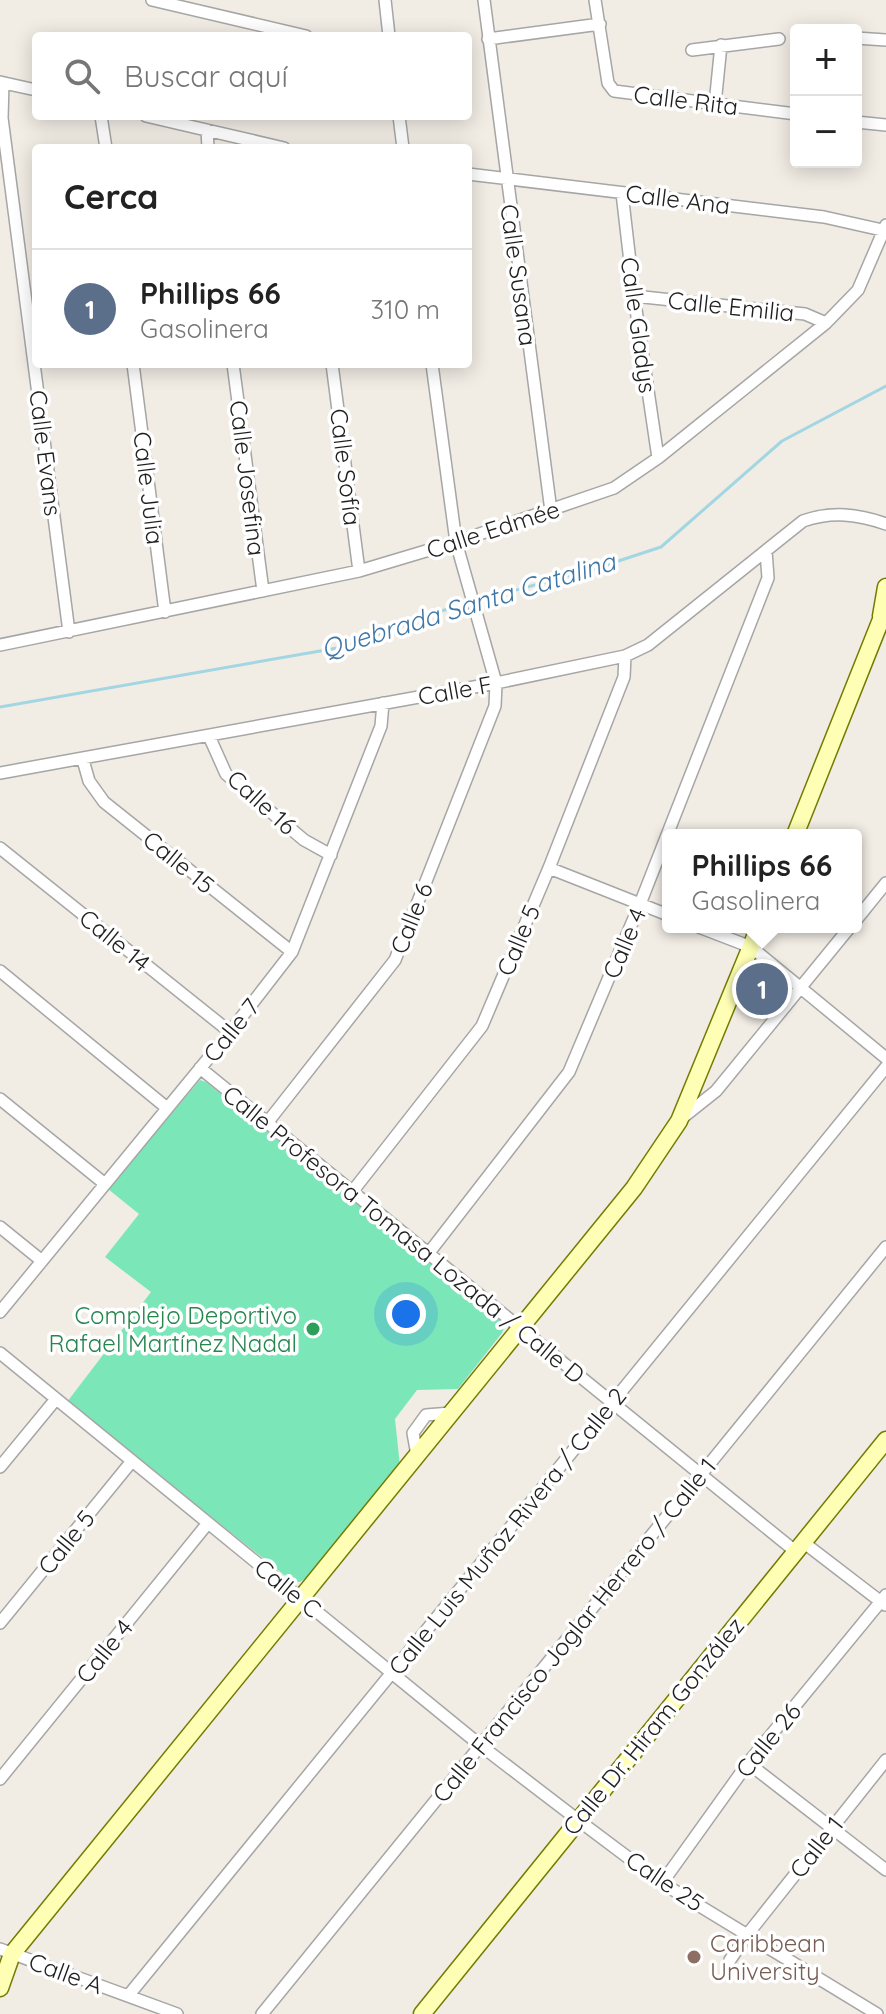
<!DOCTYPE html>
<html lang="es">
<head>
<meta charset="utf-8">
<style>
  body { margin:0; font-family:Quicksand,sans-serif; background:#f6f6f6; color:#222 }
  .controls { position:absolute; right:24px; top:24px; display:grid; overflow:hidden; border-radius:8px; box-shadow:0 4px 20px #0003 }
  .controls button { width:72px; height:72px; display:grid; place-items:center; padding:0; border:0; border-bottom:2px solid #e0e0e0; background:#fff; color:#222; font:40px sans-serif }
  .you { position:absolute; left:406px; top:1314px; width:28px; height:28px; margin:-20px; border:6px solid #fff; border-radius:50%; background:#1a73e8; box-shadow:0 0 0 12px #1a73e833 }
  .badge { display:grid; place-items:center; width:52px; height:52px; border-radius:50%; background:#ce0007; color:#fff; font-size:26px; font-weight:700 }
  .pin { position:absolute; translate:-50% -50%; border:4px solid #fff; box-shadow:0 2px 8px #0006 }
  .popup { position:absolute; left:662px; top:829px; width:200px; height:104px; box-sizing:border-box; display:grid; place-content:center; border-radius:8px; background:#fff; filter:drop-shadow(0 2px 6px #0005); font-size:26px; white-space:nowrap; color:#767676 }
  .popup b { font-size:30px; color:#222 }
  .popup::after { content:''; position:absolute; left:50%; top:100%; margin-left:-16px; border:16px solid transparent; border-top-color:#fff }
  .list { margin:0; padding:0; list-style:none }
  h2 { display:flex; justify-content:space-between; align-items:center; height:104px; margin:0; padding:0 32px; font-size:34px }
  h2 small { font-size:26px; font-weight:400; color:#767676 }
  .list li { display:grid; grid-template-columns:52px 1fr auto; gap:24px; align-items:center; box-sizing:border-box; height:120px; padding:0 32px; border-top:2px solid #e0e0e0 }
  .list b { display:block; font-size:30px; white-space:nowrap }
  .list p { margin:0; font-size:26px; white-space:nowrap; color:#767676 }
  .list em { font-size:26px; font-style:normal; color:#767676 }
  .icon { flex:none; width:44px; height:44px; fill:none; stroke:currentColor; stroke-width:2; stroke-linecap:round; stroke-linejoin:round }
  .map { position:relative; flex:none; width:886px; height:2014px; overflow:hidden }
  .search { position:absolute; background:#fff; box-shadow:0 4px 20px #0003; left:32px; top:32px; width:440px; height:88px; display:flex; align-items:center; gap:20px; box-sizing:border-box; padding:0 28px; border-radius:8px; color:#767676; font-size:30px }
  .panel { position:absolute; background:#fff; box-shadow:0 4px 20px #0003; left:32px; top:144px; width:440px; height:224px; border-radius:8px }
  .map>svg:first-child { display:block }
  .pitch { fill:#7be7b9 }
  .lines { fill:none; stroke-linecap:round; stroke-linejoin:round }
  .stream { stroke:#a1d6e2; stroke-width:3 }
  .street-casing { stroke:#a6a6a6; stroke-width:14 }
  .secondary-casing { stroke:#737c00; stroke-width:19 }
  .street { stroke:#fff; stroke-width:11 }
  .secondary { stroke:#feffb4; stroke-width:16 }
  .leisure-dot { fill:#2e9e5b; stroke:#fff; stroke-width:3 }
  .education-dot { fill:#8d6e63; stroke:#fff; stroke-width:3 }
  .labels { text-anchor:middle; dominant-baseline:central; stroke-width:7; stroke-linejoin:round; paint-order:stroke }
  .street-label { font-size:24px; fill:#1f1f1f; stroke:#fff }
  .leisure-label { font-size:24px; fill:#27864d; stroke:#fff; text-anchor:end }
  .education-label { font-size:24px; fill:#785e54; stroke:#fff; text-anchor:start }
  .water-label { font-size:26px; font-style:italic; fill:#3d76a7; stroke:#fff }
</style>
</head>
<body>
<div class="map">
<svg width="886" height="2014" viewBox="0 0 886 2014">
  <rect width="100%" height="100%" fill="#f1ece4"/>
  <path class="pitch" d="M 200,1080 L 206,1082 L 503,1320 L 505,1326 L 502,1333 L 458,1389 L 417,1390 L 395,1419 L 400,1466 L 308,1577 L 300,1582 L 293,1582 L 67,1402 L 151,1292 L 105,1257 L 139,1214 L 108,1189 Z"/>
  <g class="lines">
    <path class="stream" d="M 0,707 L 343,647 L 450,608 L 597,568 L 661,547 L 782,441 L 886,386"/>
    <defs>
      <path id="street" d="M 152,0 L 306,36
        M 385,0 L 389,36
        M 484,0 L 551,511
        M 595,0 L 608,83 L 614,91 L 796,114
        M 856,38 L 886,40
        M 488,39 L 600,24
        M 692,50 L 779,39
        M 0,82 L 36,90
        M 3,83 L 2,118 L 69,632
        M 715,104 L 721,45
        M 101,116 L 106,148
        M 146,116 L 284,148
        M 399,116 L 403,148
        M 856,122 L 886,125
        M 207,130 L 208,148
        M 468,174 L 824,217 L 886,231
        M 622,193 L 634,296 L 658,458
        M 634,296 L 805,314 L 826,323
        M 133,364 L 165,612
        M 233,364 L 263,591
        M 332,364 L 359,571
        M 0,645 L 359,571 L 456,542 L 614,488 L 658,458 L 826,323 L 858,290 L 886,225
        M 209,736 L 226,774 L 304,840 L 331,855
        M 83,760 L 89,781 L 104,802 L 292,952
        M 0,773 L 496,683 L 625,656 L 648,645 L 803,521 C 832,511 858,514 886,524
        M 0,848 L 230,1032
        M 549,868 L 668,915
        M 856,920 L 886,883
        M 699,927 L 751,947 L 886,1058
        M 0,971 L 167,1108
        M 200,1068 L 795,1551
        M 0,1099 L 105,1184
        M 682,1118 L 716,1091 L 850,927
        M 267,1123 L 395,960 L 495,706 L 496,683 L 456,542 L 432,364
        M 352,1192 L 482,1026 L 549,868 L 624,677 L 625,656
        M 0,1227 L 42,1261
        M 428,1254 L 569,1072 L 640,904 L 768,578 L 766,551
        M 0,1312 L 230,1032 L 292,952 L 381,726 L 383,703
        M 0,1353 L 480,1745 L 578,1820 L 662,1883 L 877,2014
        M 417,1455 L 413,1433 L 426,1415 L 451,1413
        M 0,1467 L 56,1399
        M 803,1542 L 885,1605
        M 0,1623 L 132,1461
        M 748,1763 L 886,1870
        M 0,1779 L 208,1523
        M 662,1883 L 748,1763 L 886,1595
        M 0,1949 L 177,2014
        M 730,1960 L 747,1935 L 886,1760
        M 128,1996 L 886,1067
        M 262,2014 L 886,1247"/>
      <path id="secondary" d="M 881,616 L 886,587
        M 795,835 L 886,607
        M 0,1988 L 12,1954 L 634,1188 L 679,1121 L 759,927
        M 422,2014 L 886,1440"/>
    </defs>
    <use href="#street" class="street-casing"/>
    <use href="#secondary" class="secondary-casing"/>
    <use href="#street" class="street"/>
    <use href="#secondary" class="secondary"/>
  </g>
  <circle class="leisure-dot" cx="313" cy="1329" r="8"/>
  <circle class="education-dot" cx="694" cy="1957" r="8"/>
  <g class="labels">
    <g class="street-label">
      <text transform="translate(686 100) rotate(7)">Calle Rita</text>
      <text transform="translate(678 199) rotate(7)">Calle Ana</text>
      <text transform="translate(519 275) rotate(82)">Calle Susana</text>
      <text transform="translate(731 306) rotate(6)">Calle Emilia</text>
      <text transform="translate(639 325) rotate(82)">Calle Gladys</text>
      <text transform="translate(46 453) rotate(83)">Calle Evans</text>
      <text transform="translate(346 467) rotate(83)">Calle Sofía</text>
      <text transform="translate(248 478) rotate(83)">Calle Josefina</text>
      <text transform="translate(149 488) rotate(83)">Calle Julia</text>
      <text transform="translate(493 529) rotate(-18)">Calle Edmée</text>
      <text transform="translate(455 690) rotate(-10)">Calle F</text>
      <text transform="translate(262 802) rotate(42)">Calle 16</text>
      <text transform="translate(179 862) rotate(39)">Calle 15</text>
      <text transform="translate(411 918) rotate(-68)">Calle 6</text>
      <text transform="translate(115 940) rotate(39)">Calle 14</text>
      <text transform="translate(518 940) rotate(-67)">Calle 5</text>
      <text transform="translate(624 943) rotate(-67)">Calle 4</text>
      <text transform="translate(231 1030) rotate(-51)">Calle 7</text>
      <text transform="translate(404 1234) rotate(39)">Calle Profesora Tomasa Lozada / Calle D</text>
      <text transform="translate(507 1531) rotate(-51)">Calle Luis Muñoz Rivera / Calle 2</text>
      <text transform="translate(66 1542) rotate(-51)">Calle 5</text>
      <text transform="translate(288 1588) rotate(39)">Calle C</text>
      <text transform="translate(574 1630) rotate(-51)">Calle Francisco Joglar Herrero / Calle 1</text>
      <text transform="translate(104 1651) rotate(-51)">Calle 4</text>
      <text transform="translate(653 1726) rotate(-51)">Calle Dr. Hiram González</text>
      <text transform="translate(768 1740) rotate(-51)">Calle 26</text>
      <text transform="translate(816 1847) rotate(-52)">Calle 1</text>
      <text transform="translate(665 1881) rotate(34)">Calle 25</text>
      <text transform="translate(66 1973) rotate(20)">Calle A</text>
    </g>
    <g class="leisure-label">
      <text x="297" y="1315">Complejo Deportivo<tspan x="297" dy="28">Rafael Martínez Nadal</tspan></text>
    </g>
    <g class="education-label">
      <text x="710" y="1943">Caribbean<tspan x="710" dy="28">University</tspan></text>
    </g>
    <g class="water-label">
      <text transform="translate(468 605) rotate(-17)">Quebrada Santa Catalina</text>
    </g>
  </g>
</svg>
<div class="controls">
<button>+</button>
<button>−</button>
</div>
<div class="you"></div>
<div class="pin badge" style="left:762px;top:989px;background:#5c6f8a">1</div>
<div class="popup"><b>Phillips 66</b>Gasolinera</div>
<div class="search"><svg class="icon" aria-label="search" viewBox="0 0 24 24"><circle cx="10" cy="10" r="6"/><path d="M15 15l6 6"/></svg>Buscar aquí</div>
<section class="panel">
<h2>Cerca<small></small></h2>
<ul class="list">
<li><span class="badge" style="background:#5c6f8a">1</span><div><b>Phillips 66</b><p>Gasolinera</p></div><em>310 m</em></li>
</ul>
</section>
</div>
</body>
</html>
